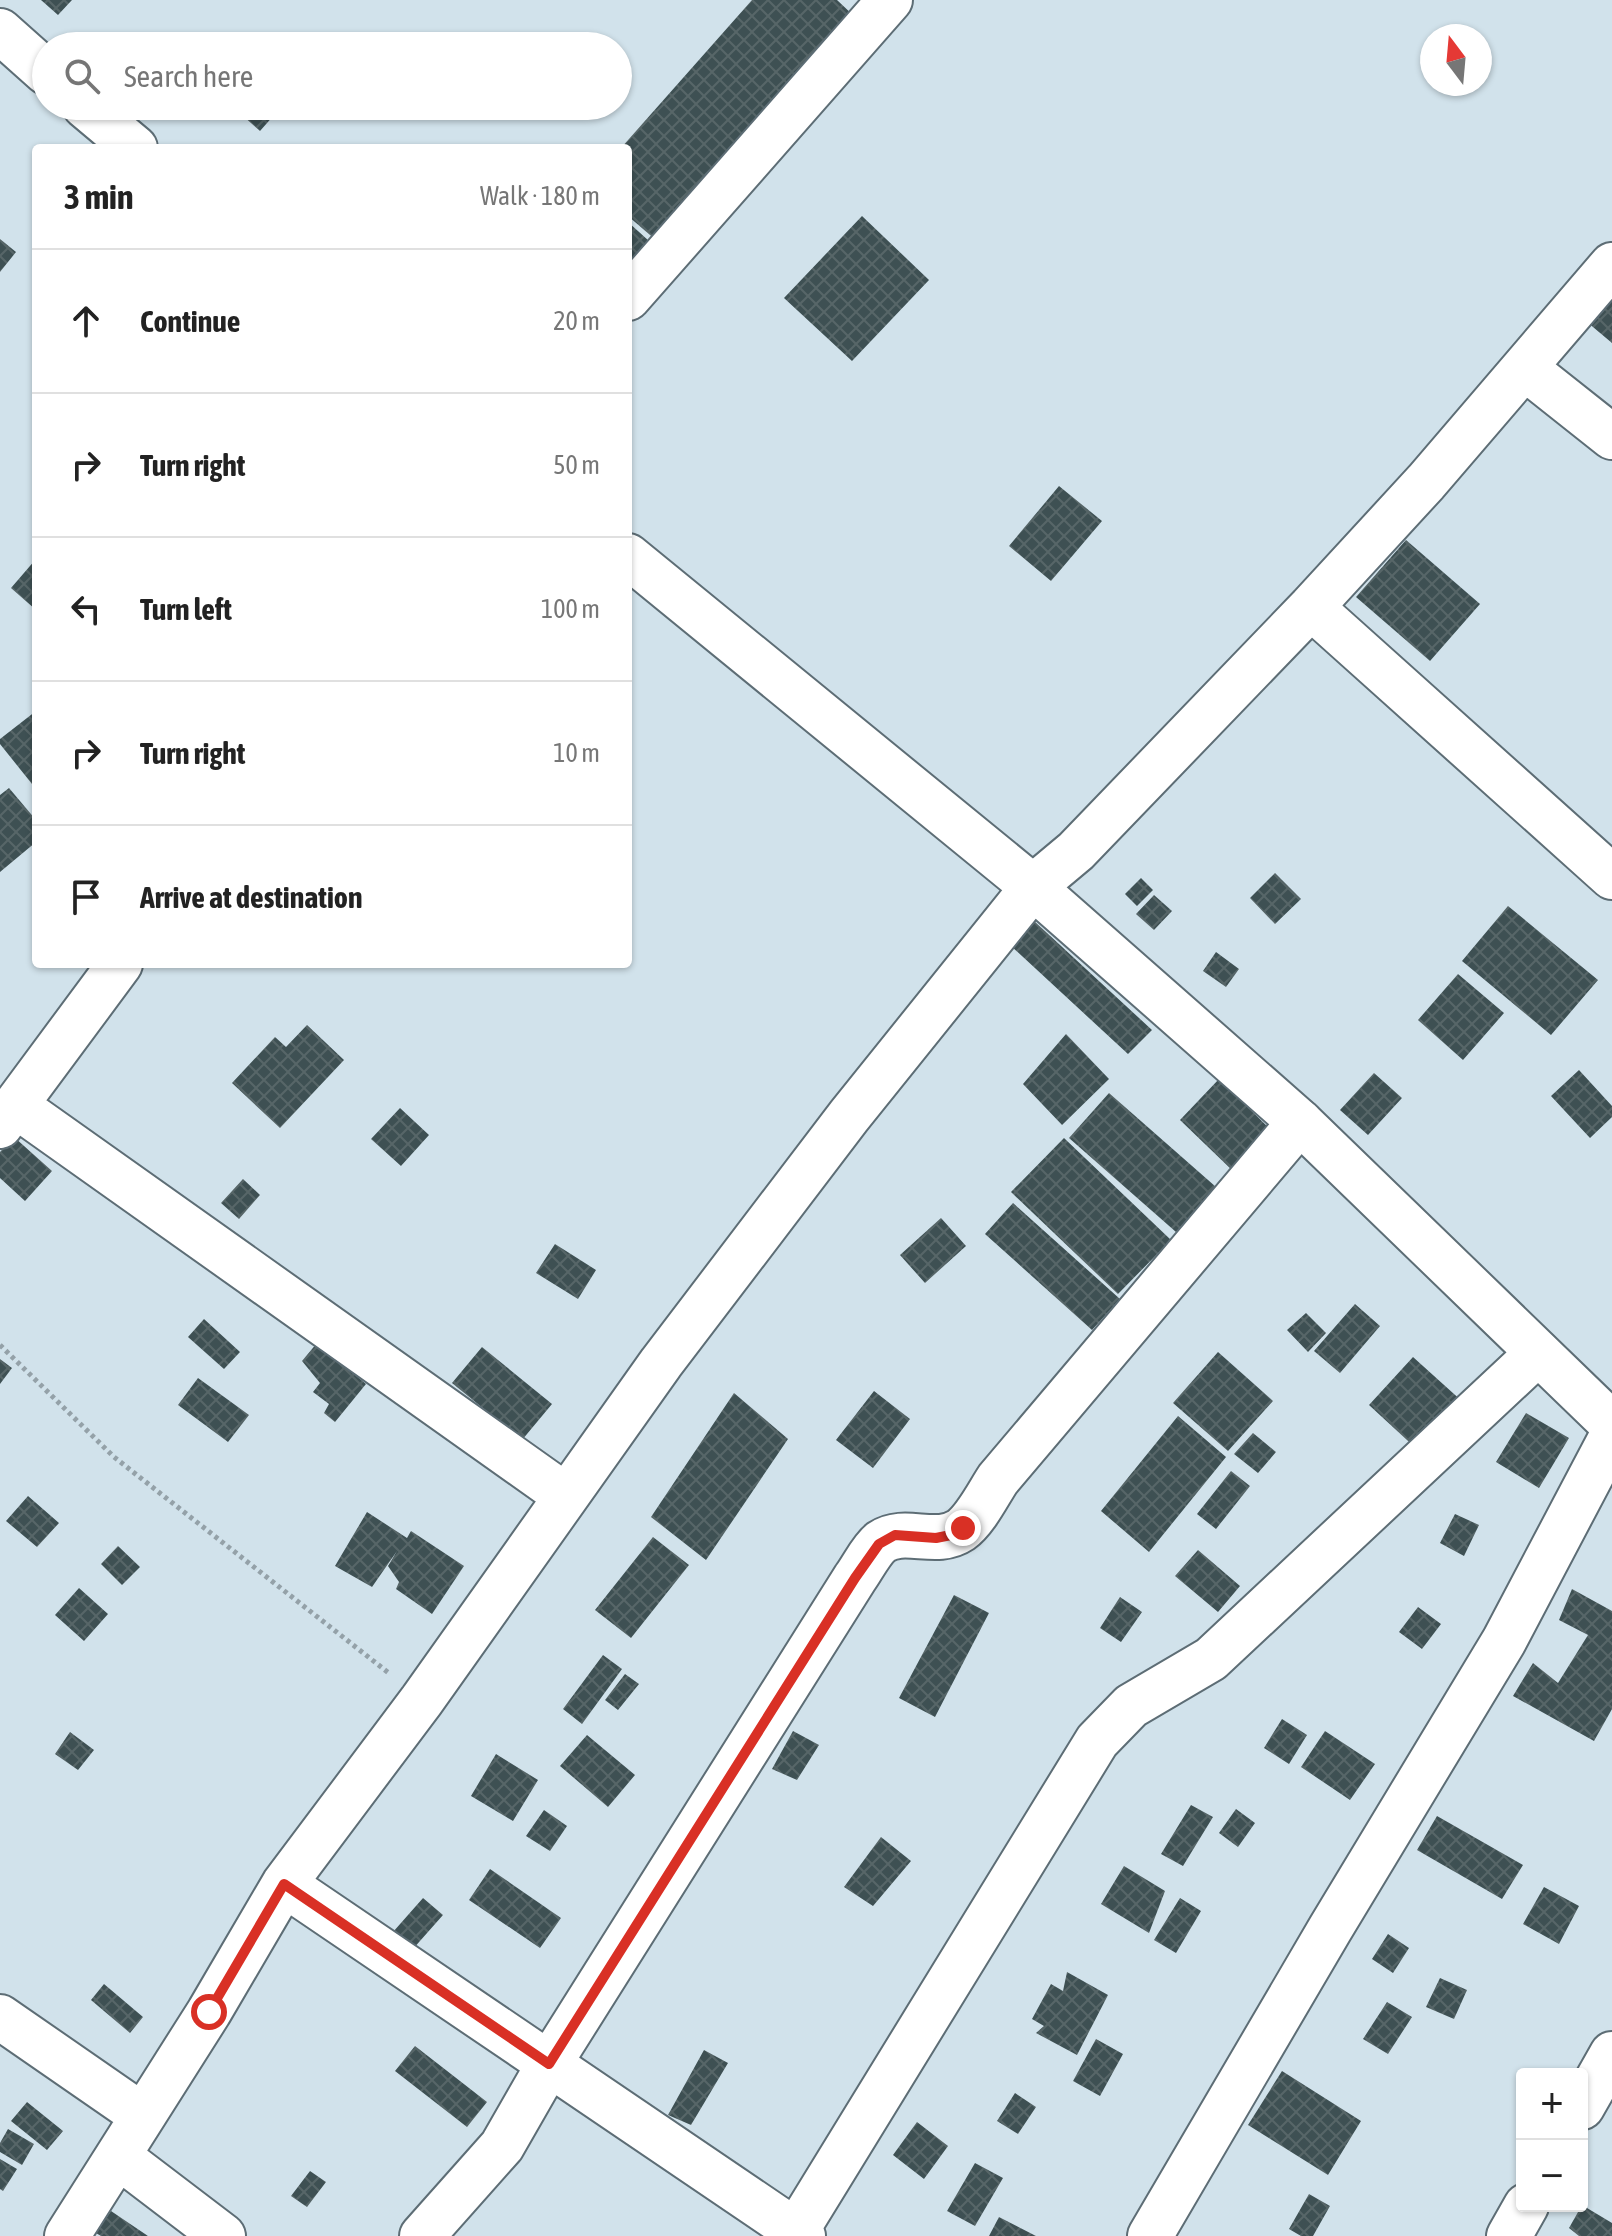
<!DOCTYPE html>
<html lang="en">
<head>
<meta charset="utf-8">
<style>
  body { margin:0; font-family:"Asap Condensed",sans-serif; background:#f2f2f2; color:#222 }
  .controls { position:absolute; right:24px; bottom:24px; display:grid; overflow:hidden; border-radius:8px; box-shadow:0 2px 6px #0004 }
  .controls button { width:72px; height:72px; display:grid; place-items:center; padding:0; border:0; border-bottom:2px solid #e0e0e0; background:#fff; color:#222; font:40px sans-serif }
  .compass { position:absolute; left:1420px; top:24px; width:72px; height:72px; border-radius:50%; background:#fff; box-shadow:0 2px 6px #0004; rotate:344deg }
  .stop { position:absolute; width:24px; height:24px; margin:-18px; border:6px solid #d93025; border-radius:50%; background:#fff }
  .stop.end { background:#d93025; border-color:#fff; box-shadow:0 2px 8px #0008 }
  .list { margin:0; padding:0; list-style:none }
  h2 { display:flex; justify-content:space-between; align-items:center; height:104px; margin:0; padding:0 32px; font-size:34px }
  h2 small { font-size:26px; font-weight:400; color:#767676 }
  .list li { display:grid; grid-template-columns:52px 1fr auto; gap:24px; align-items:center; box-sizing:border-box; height:144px; padding:0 32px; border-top:2px solid #e0e0e0 }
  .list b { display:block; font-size:30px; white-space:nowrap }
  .list em { font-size:26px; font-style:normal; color:#767676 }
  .icon { flex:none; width:44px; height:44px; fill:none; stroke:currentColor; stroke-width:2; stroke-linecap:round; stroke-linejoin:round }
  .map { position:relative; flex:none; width:1612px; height:2236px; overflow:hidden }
  .search { position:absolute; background:#fff; box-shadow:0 2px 6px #0004; left:32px; top:32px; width:600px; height:88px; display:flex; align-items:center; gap:20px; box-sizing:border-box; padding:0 28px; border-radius:44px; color:#767676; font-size:30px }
  .panel { position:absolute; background:#fff; box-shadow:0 2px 6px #0004; left:32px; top:144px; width:600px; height:824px; border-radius:8px }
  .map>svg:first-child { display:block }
  .building { fill:url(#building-cross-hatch) }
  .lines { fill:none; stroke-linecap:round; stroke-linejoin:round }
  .minor-casing { stroke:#5d6d75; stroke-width:48 }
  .tertiary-casing { stroke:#5d6d75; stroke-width:48 }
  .path { stroke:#94a1a8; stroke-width:5; stroke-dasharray:4 4; stroke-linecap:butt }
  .minor { stroke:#fff; stroke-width:44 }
  .tertiary { stroke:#fff; stroke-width:44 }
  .route { stroke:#d93025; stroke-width:10 }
</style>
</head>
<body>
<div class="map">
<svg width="1612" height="2236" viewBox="0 0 1612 2236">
  <defs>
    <pattern id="building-cross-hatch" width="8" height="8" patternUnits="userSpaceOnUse" patternTransform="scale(2)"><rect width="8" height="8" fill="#3e5053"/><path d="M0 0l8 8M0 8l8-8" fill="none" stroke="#576668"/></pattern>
  </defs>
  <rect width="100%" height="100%" fill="#d1e2eb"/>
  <path class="building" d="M 41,0 L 72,0 L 58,15 Z
    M 752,0 L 837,0 L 855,17 L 657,241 L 628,216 L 628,148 L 621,148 Z
    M 232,106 L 282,106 L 260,131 Z
    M 862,216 L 929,280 L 852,361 L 784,298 Z
    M 628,222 L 649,241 L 628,265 Z
    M 0,239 L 16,252 L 0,272 Z
    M 1612,293 L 1612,343 L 1587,322 Z
    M 1059,486 L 1102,521 L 1051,581 L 1009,546 Z
    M 1406,540 L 1480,604 L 1430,661 L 1356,597 Z
    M 36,559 L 36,610 L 11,588 Z
    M 36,711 L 36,789 L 0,744 L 0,739 Z
    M 9,788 L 36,820 L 36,842 L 0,872 L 0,795 Z
    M 1275,873 L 1301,899 L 1275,924 L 1250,898 Z
    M 1141,878 L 1153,890 L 1137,906 L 1125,894 Z
    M 1154,895 L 1172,911 L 1154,930 L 1136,914 Z
    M 1508,906 L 1598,980 L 1551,1035 L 1462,961 Z
    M 1034,921 L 1152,1030 L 1128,1054 L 1011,946 Z
    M 1216,952 L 1239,969 L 1226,987 L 1203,971 Z
    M 1458,974 L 1504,1013 L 1463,1060 L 1418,1020 Z
    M 307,1025 L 344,1060 L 280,1128 L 232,1083 L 275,1037 L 286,1047 Z
    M 1066,1034 L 1109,1079 L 1062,1125 L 1023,1084 Z
    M 1579,1070 L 1612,1106 L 1612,1117 L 1590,1138 L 1551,1096 Z
    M 1374,1073 L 1402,1098 L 1368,1135 L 1340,1110 Z
    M 1219,1079 L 1272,1131 L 1233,1171 L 1180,1120 Z
    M 1109,1093 L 1216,1187 L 1176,1232 L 1069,1138 Z
    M 400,1108 L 429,1135 L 401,1166 L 371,1139 Z
    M 14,1137 L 52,1171 L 25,1201 L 0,1178 L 0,1152 Z
    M 1064,1138 L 1171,1240 L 1118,1294 L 1011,1192 Z
    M 243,1179 L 260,1195 L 239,1219 L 221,1203 Z
    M 1013,1203 L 1120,1299 L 1092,1330 L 985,1234 Z
    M 941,1218 L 966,1246 L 925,1283 L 900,1255 Z
    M 555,1244 L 596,1270 L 578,1299 L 536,1273 Z
    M 1355,1304 L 1380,1326 L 1340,1373 L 1314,1351 Z
    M 1306,1313 L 1326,1333 L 1308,1352 L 1287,1330 Z
    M 204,1319 L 240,1352 L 224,1369 L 188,1337 Z
    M 317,1343 L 366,1384 L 335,1422 L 324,1413 L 329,1404 L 313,1392 L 320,1383 L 302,1361 Z
    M 482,1347 L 552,1404 L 522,1440 L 452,1383 Z
    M 1218,1352 L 1273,1401 L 1228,1451 L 1173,1403 Z
    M 1413,1357 L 1464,1403 L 1420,1452 L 1369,1405 Z
    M 0,1359 L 12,1368 L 0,1384 Z
    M 198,1378 L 249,1415 L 228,1442 L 178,1405 Z
    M 874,1391 L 910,1419 L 873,1468 L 836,1440 Z
    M 734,1393 L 788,1439 L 706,1560 L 651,1517 Z
    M 1526,1413 L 1569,1438 L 1539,1488 L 1496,1462 Z
    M 1178,1416 L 1226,1457 L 1149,1552 L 1101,1511 Z
    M 1253,1433 L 1276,1452 L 1258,1473 L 1234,1454 Z
    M 1231,1471 L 1250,1486 L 1216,1529 L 1197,1514 Z
    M 28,1496 L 59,1523 L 37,1547 L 6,1521 Z
    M 367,1512 L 407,1538 L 411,1531 L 464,1566 L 432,1614 L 396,1589 L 399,1582 L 388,1566 L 397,1551 L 372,1587 L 335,1566 Z
    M 1455,1514 L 1479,1525 L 1464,1556 L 1440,1543 Z
    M 653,1537 L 689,1565 L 631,1638 L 595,1610 Z
    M 118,1546 L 140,1567 L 122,1585 L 101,1564 Z
    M 1198,1550 L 1240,1586 L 1218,1612 L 1175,1576 Z
    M 79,1588 L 108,1614 L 84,1641 L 55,1615 Z
    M 1572,1589 L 1612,1611 L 1612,1709 L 1594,1741 L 1513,1696 L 1533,1663 L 1558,1683 L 1588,1635 L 1559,1620 Z
    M 954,1595 L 989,1613 L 935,1717 L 899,1698 Z
    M 1120,1597 L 1142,1612 L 1121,1642 L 1100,1628 Z
    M 1418,1607 L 1441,1624 L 1422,1649 L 1399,1632 Z
    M 603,1655 L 622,1669 L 582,1724 L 563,1709 Z
    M 625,1674 L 639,1684 L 618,1710 L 605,1700 Z
    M 1282,1719 L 1307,1735 L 1289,1764 L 1264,1748 Z
    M 793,1731 L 819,1745 L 797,1780 L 772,1769 Z
    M 1325,1731 L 1375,1764 L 1350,1800 L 1301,1767 Z
    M 70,1732 L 94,1750 L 78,1770 L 55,1754 Z
    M 587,1735 L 635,1775 L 608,1807 L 560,1766 Z
    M 496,1754 L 538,1780 L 513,1821 L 471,1796 Z
    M 1191,1805 L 1213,1817 L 1183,1866 L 1161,1854 Z
    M 1236,1809 L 1255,1823 L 1238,1847 L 1219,1833 Z
    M 544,1810 L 567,1826 L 550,1851 L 526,1836 Z
    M 1437,1816 L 1523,1865 L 1502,1899 L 1417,1850 Z
    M 881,1837 L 911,1861 L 873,1906 L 844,1887 Z
    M 1124,1866 L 1165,1891 L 1149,1933 L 1101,1904 Z
    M 490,1869 L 561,1918 L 540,1948 L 469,1900 Z
    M 1544,1887 L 1579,1906 L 1559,1944 L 1523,1924 Z
    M 423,1898 L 443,1915 L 412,1950 L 393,1932 Z
    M 1180,1898 L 1201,1911 L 1176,1953 L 1154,1940 Z
    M 1388,1934 L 1409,1948 L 1393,1973 L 1372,1959 Z
    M 1067,1972 L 1108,1995 L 1077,2055 L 1036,2033 L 1044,2026 L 1032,2019 L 1051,1984 L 1063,1991 Z
    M 1440,1978 L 1467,1990 L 1454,2019 L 1426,2007 Z
    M 104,1984 L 143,2017 L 130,2033 L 91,2000 Z
    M 1387,2002 L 1412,2017 L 1388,2054 L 1363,2039 Z
    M 1096,2039 L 1123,2054 L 1100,2096 L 1073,2081 Z
    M 415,2046 L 487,2102 L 467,2127 L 395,2071 Z
    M 704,2050 L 728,2063 L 691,2125 L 668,2115 Z
    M 1282,2071 L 1361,2121 L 1328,2175 L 1248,2125 Z
    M 1015,2093 L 1036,2107 L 1018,2134 L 997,2121 Z
    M 27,2102 L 63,2131 L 47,2150 L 11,2121 Z
    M 917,2122 L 948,2146 L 924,2179 L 893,2155 Z
    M 8,2129 L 34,2144 L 22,2165 L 0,2152 L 0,2143 Z
    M 0,2159 L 17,2169 L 3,2191 L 0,2189 Z
    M 975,2163 L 1003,2178 L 975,2226 L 947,2211 Z
    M 310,2171 L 326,2182 L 307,2207 L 291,2196 Z
    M 1309,2194 L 1330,2206 L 1313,2236 L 1301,2236 L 1289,2229 Z
    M 1582,2205 L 1612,2223 L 1612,2236 L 1579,2236 L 1569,2228 Z
    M 111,2211 L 148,2236 L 101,2236 L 96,2233 Z
    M 999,2217 L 1036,2236 L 989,2236 Z"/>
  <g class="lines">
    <defs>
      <path id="minor" d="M 628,298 L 890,0
        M 1525,368 L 1612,437
        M 1311,607 L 1612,877
        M 15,1105 L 566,1496
        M 0,1126 L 120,964
        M 284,1884 L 803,2236
        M 0,2017 L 143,2116
        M 1582,2107 L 1612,2054
        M 118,2156 L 223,2236
        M 796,2231 L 1097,1741 L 1131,1706 L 1211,1659 L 1538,1353
        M 67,2236 L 209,2012 L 284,1884 L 422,1700 L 661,1363 L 849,1116 L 1033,887 L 1076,851 L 1311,607 L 1426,482 L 1612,265
        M 422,2236 L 502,2146 L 549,2064 L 855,1578 C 863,1567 871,1550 881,1542 C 905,1526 936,1547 961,1530 C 976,1519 988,1494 998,1479 L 1300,1122
        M 1150,2236 L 1330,1929 L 1504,1641 L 1612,1436
        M 1509,2236 L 1526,2206"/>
      <path id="tertiary" d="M 0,31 L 46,72
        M 85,106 L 135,148
        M 628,556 L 1033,887 L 1300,1122 L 1612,1424"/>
    </defs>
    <use href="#minor" class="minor-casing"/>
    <use href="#tertiary" class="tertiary-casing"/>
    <path class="path" d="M 0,1345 L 114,1457 L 390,1674"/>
    <use href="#minor" class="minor"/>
    <use href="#tertiary" class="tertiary"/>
  </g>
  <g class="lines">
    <path class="route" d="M 209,2012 L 284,1884 L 549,2064 L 855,1578 L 879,1544 L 895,1535 L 936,1538 L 951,1535 L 963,1528"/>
  </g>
</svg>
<div class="controls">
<button>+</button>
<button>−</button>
</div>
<svg class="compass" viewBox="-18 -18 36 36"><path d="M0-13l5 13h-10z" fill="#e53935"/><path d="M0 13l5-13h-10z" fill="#767676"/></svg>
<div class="stop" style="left:209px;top:2012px"></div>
<div class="stop end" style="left:963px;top:1528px"></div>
<div class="search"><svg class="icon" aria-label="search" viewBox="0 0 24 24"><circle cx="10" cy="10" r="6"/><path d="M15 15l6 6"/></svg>Search here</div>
<section class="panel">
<h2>3 min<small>Walk · 180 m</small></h2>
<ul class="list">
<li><svg class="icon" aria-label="ahead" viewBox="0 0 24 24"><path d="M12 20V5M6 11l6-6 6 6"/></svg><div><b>Continue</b></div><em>20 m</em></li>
<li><svg class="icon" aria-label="right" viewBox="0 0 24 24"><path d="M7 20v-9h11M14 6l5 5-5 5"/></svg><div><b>Turn right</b></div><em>50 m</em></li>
<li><svg class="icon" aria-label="left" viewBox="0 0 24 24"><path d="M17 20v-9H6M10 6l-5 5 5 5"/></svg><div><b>Turn left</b></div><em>100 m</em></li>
<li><svg class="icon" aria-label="right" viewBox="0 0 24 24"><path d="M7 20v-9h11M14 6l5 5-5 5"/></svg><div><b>Turn right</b></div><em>10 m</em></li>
<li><svg class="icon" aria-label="arrive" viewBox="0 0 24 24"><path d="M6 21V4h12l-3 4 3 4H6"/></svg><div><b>Arrive at destination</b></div></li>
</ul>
</section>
</div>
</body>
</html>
